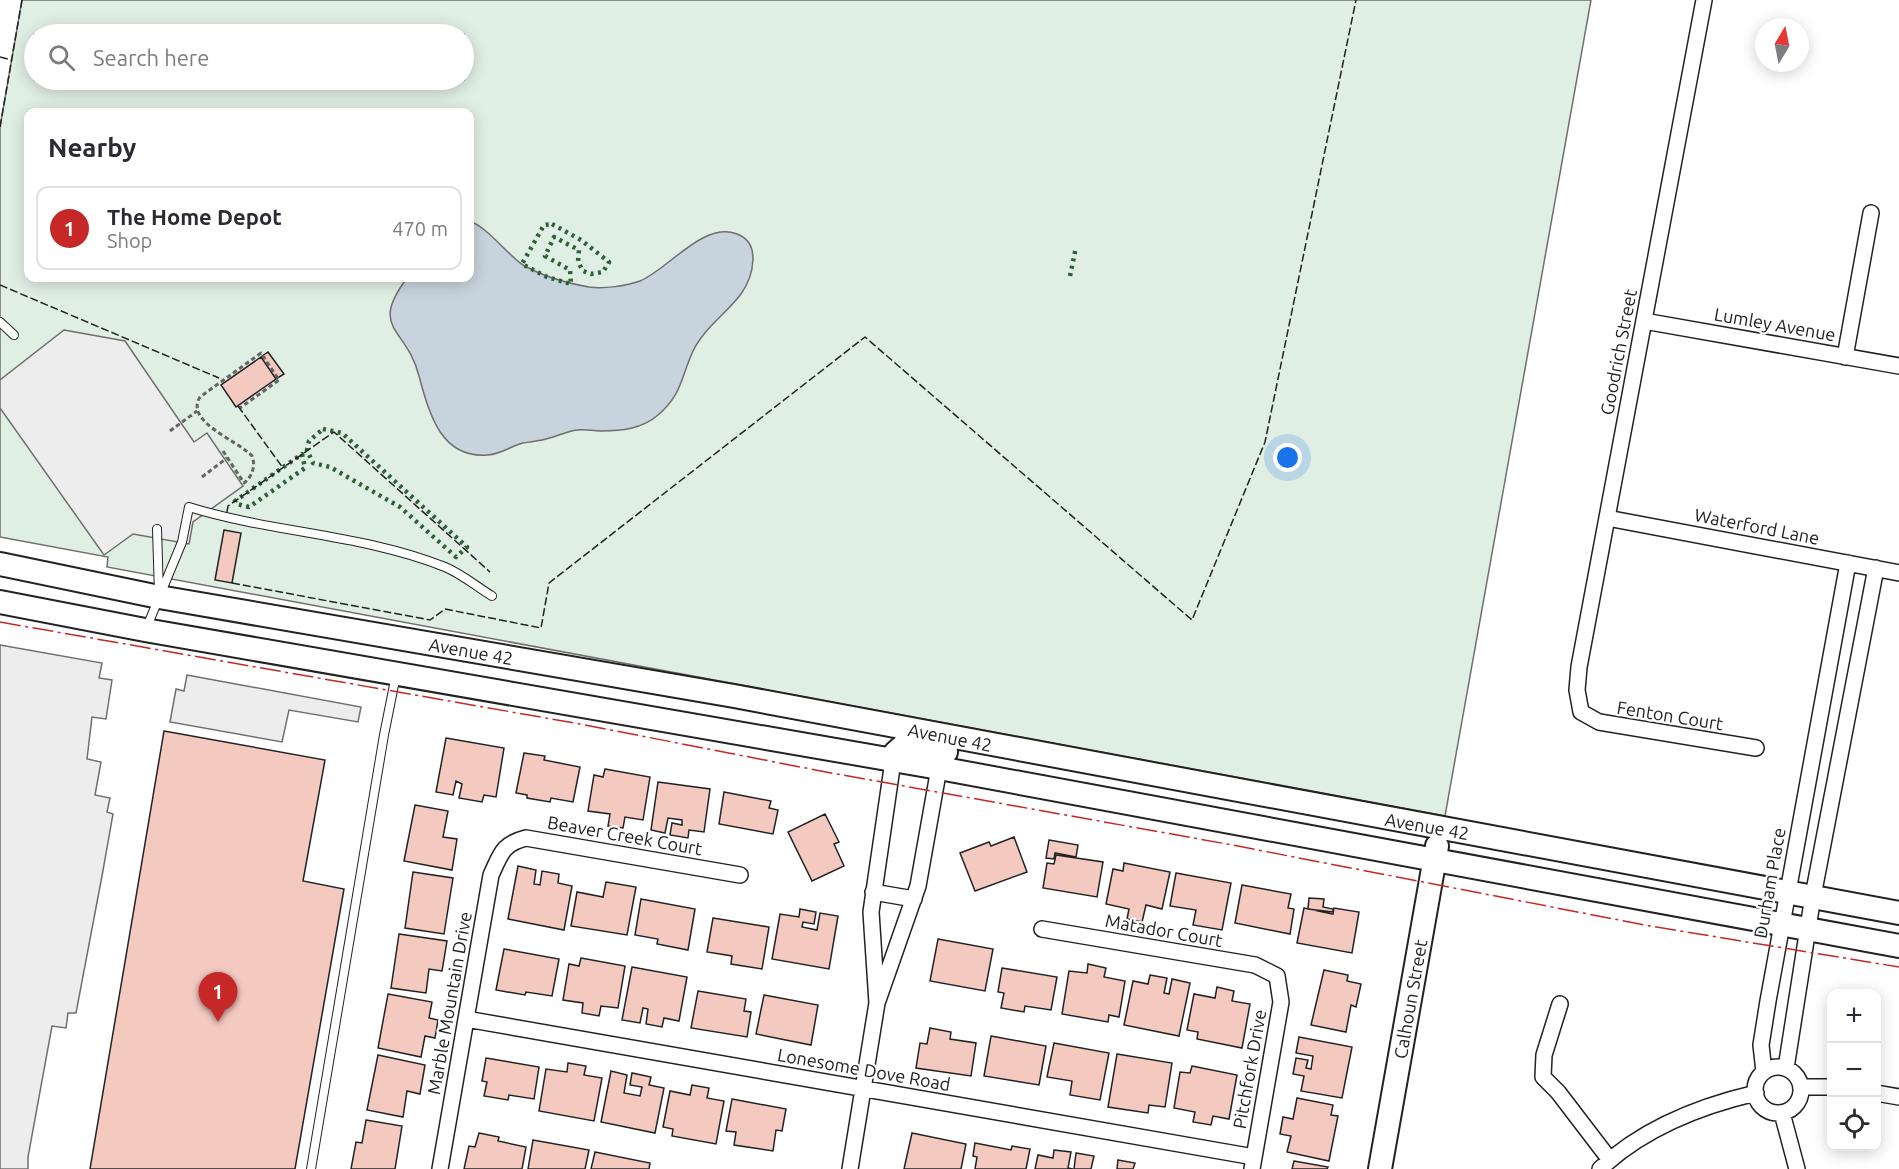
<!DOCTYPE html>
<html lang="en">
<head>
<meta charset="utf-8">
<style>
  body { margin:0; font-family:Ubuntu,sans-serif; background:#f2f2f3; color:#2b2b33 }
  .controls { position:absolute; right:18px; bottom:18px; display:grid; overflow:hidden; border-radius:12px; box-shadow:0 3px 15px #0003 }
  .controls button { width:54px; height:54px; display:grid; place-items:center; padding:0; border:0; border-bottom:2px solid #e1e1e2; background:#fff; color:#2b2b33; font:30px sans-serif }
  .compass { position:absolute; left:1755px; top:18px; width:54px; height:54px; border-radius:50%; background:#fff; box-shadow:0 3px 15px #0003; rotate:10deg }
  .you { position:absolute; left:1288px; top:458px; width:21px; height:21px; margin:-15px; border:4px solid #fff; border-radius:50%; background:#1a73e8; box-shadow:0 0 0 9px #1a73e833 }
  .badge { display:grid; place-items:center; width:39px; height:39px; border-radius:50%; background:#c62828; color:#fff; font-size:20px; font-weight:700 }
  .pin { position:absolute; translate:-50% -50px; filter:drop-shadow(0 2px 3px #0008) }
  .pin::after { content:''; position:absolute; top:32px; width:21px; height:18px; background:inherit; clip-path:polygon(0 0,100% 0,50% 100%) }
  .list { margin:0; padding:0; list-style:none }
  h2 { display:flex; justify-content:space-between; align-items:center; height:78px; margin:0; padding:0 24px; font-size:26px }
  h2 small { font-size:20px; font-weight:400; color:#7c7c81 }
  .list li { display:grid; grid-template-columns:39px 1fr auto; gap:18px; align-items:center; box-sizing:border-box; height:84px; margin:0 12px 12px; padding:0 12px; border:2px solid #e1e1e2; border-radius:12px }
  .list b { display:block; font-size:22px; white-space:nowrap }
  .list p { margin:0; font-size:20px; white-space:nowrap; color:#7c7c81 }
  .list em { font-size:20px; font-style:normal; color:#7c7c81 }
  .icon { flex:none; width:33px; height:33px; fill:none; stroke:currentColor; stroke-width:2; stroke-linecap:round; stroke-linejoin:round }
  .map { position:relative; flex:none; width:1899px; height:1169px; overflow:hidden }
  .search { position:absolute; background:#fff; box-shadow:0 3px 15px #0003; left:24px; top:24px; width:450px; height:66px; display:flex; align-items:center; gap:15px; box-sizing:border-box; padding:0 21px; border-radius:33px; color:#7c7c81; font-size:22px }
  .panel { position:absolute; background:#fff; box-shadow:0 3px 15px #0003; left:24px; top:108px; width:450px; height:174px; border-radius:12px }
  .map>svg:first-child { display:block }
  .green { fill:#e0efe3; stroke:#6f6f6f; stroke-width:1.5; fill-rule:evenodd }
  .parking { fill:#ededed; stroke:#6f6f6f; stroke-width:1.5 }
  .water { fill:#c7d3dd; stroke:#6f6f6f; stroke-width:1.5 }
  .building { fill:#f3c9c0; stroke:#222; stroke-width:1.5 }
  .lines { fill:none; stroke-linecap:round; stroke-linejoin:round }
  .lane-casing { stroke:#222; stroke-width:10 }
  .street-casing { stroke:#222; stroke-width:18 }
  .secondary-casing { stroke:#222; stroke-width:26 }
  .path { stroke:#646464; stroke-width:3; stroke-dasharray:4.5 3; stroke-linecap:butt }
  .lane { stroke:#fff; stroke-width:8 }
  .street { stroke:#fff; stroke-width:15 }
  .secondary { stroke:#fff; stroke-width:22 }
  .hedge { stroke:#2f5e38; stroke-width:4.5; stroke-dasharray:3 4.5; stroke-linecap:butt }
  .fence { stroke:#222; stroke-width:1.5; stroke-dasharray:8 3; stroke-linecap:butt }
  .power { stroke:#c62828; stroke-width:1.5; stroke-dasharray:21 4.5 3 4.5; stroke-linecap:butt }
  .labels { text-anchor:middle; dominant-baseline:central; stroke-width:4.5; stroke-linejoin:round; paint-order:stroke }
  .street-label { font-size:18px; fill:#222; stroke:#fff }
</style>
</head>
<body>
<div class="map">
<svg width="1899" height="1169" viewBox="0 0 1899 1169">
  <rect width="100%" height="100%" fill="#fff"/>
  <path class="green" d="M 22,0 L 1591,0 L 1445,816 L 107,567 L 108,557 L 0,537 L 0,127 ZM 34,34 L 464,34 L 464,80 L 34,80 ZM 28,112 L 470,112 L 470,278 L 28,278 Z"/>
  <path class="parking" d="M 64,330 L 125,341 L 194,442 L 207,433 L 243,486 L 193,522 L 189,544 L 133,534 L 104,555 L 0,408 L 0,380 Z
    M 0,645 L 102,663 L 99,678 L 112,680 L 106,719 L 92,717 L 87,759 L 101,762 L 95,795 L 110,798 L 107,812 L 113,814 L 102,876 L 76,1013 L 68,1013 L 66,1028 L 52,1026 L 28,1157 L 28,1169 L 0,1169 Z
    M 187,675 L 361,707 L 358,722 L 289,710 L 282,742 L 170,722 L 176,689 L 184,691 Z"/>
  <path class="water" d="M 470,222 C 483,223 509,256 523,265 C 544,277 566,283 589,287 C 604,289 626,286 640,281 C 669,269 703,221 737,234 C 762,243 753,277 741,294 C 726,314 704,328 693,351 C 681,377 682,395 658,415 C 642,429 621,431 601,431 C 593,431 585,429 577,430 C 567,431 556,437 546,439 C 538,441 530,442 523,443 C 511,446 501,454 488,455 C 440,459 429,412 419,376 C 407,327 368,330 407,278 L 470,278 Z"/>
  <path class="building" d="M 268,352 L 284,374 L 276,379 L 261,357 Z
    M 261,357 L 276,379 L 236,407 L 221,385 Z
    M 224,530 L 241,533 L 232,583 L 215,580 Z
    M 164,731 L 325,760 L 303,881 L 344,889 L 295,1169 L 90,1169 Z
    M 446,738 L 504,748 L 496,797 L 484,795 L 482,802 L 459,798 L 462,784 L 456,781 L 453,795 L 436,792 Z
    M 524,753 L 545,756 L 544,760 L 580,767 L 573,802 L 551,798 L 550,802 L 527,798 L 527,795 L 516,793 Z
    M 605,769 L 650,777 L 643,820 L 625,817 L 623,828 L 608,826 L 610,814 L 588,811 L 594,775 L 603,777 Z
    M 658,782 L 710,789 L 704,832 L 689,830 L 688,838 L 670,835 L 672,823 L 682,825 L 682,820 L 668,818 L 665,833 L 651,830 Z
    M 724,792 L 771,801 L 769,808 L 778,810 L 773,834 L 719,824 Z
    M 415,805 L 448,811 L 443,837 L 457,839 L 452,870 L 404,861 Z
    M 825,814 L 839,842 L 834,844 L 844,866 L 812,881 L 788,832 Z
    M 1014,837 L 1027,872 L 975,891 L 960,853 L 989,842 L 991,846 Z
    M 1049,840 L 1078,845 L 1076,857 L 1055,853 L 1054,859 L 1046,858 Z
    M 1056,855 L 1103,862 L 1097,897 L 1043,888 L 1047,863 L 1054,864 Z
    M 1124,863 L 1170,872 L 1162,909 L 1146,905 L 1142,922 L 1127,919 L 1129,909 L 1106,904 L 1113,869 L 1123,871 Z
    M 518,866 L 536,870 L 534,884 L 540,885 L 542,871 L 559,874 L 558,883 L 572,886 L 564,930 L 508,919 Z
    M 413,872 L 453,878 L 444,934 L 405,928 Z
    M 1176,873 L 1231,883 L 1222,930 L 1193,925 L 1196,910 L 1170,906 Z
    M 606,882 L 636,887 L 627,935 L 571,926 L 577,892 L 603,897 Z
    M 1242,885 L 1291,894 L 1288,908 L 1294,909 L 1290,934 L 1235,923 Z
    M 1309,898 L 1324,899 L 1323,907 L 1333,909 L 1333,912 L 1308,909 Z
    M 641,899 L 695,909 L 688,950 L 657,944 L 658,939 L 635,935 Z
    M 1304,908 L 1333,914 L 1334,908 L 1359,912 L 1352,953 L 1297,943 Z
    M 800,909 L 816,912 L 814,924 L 803,922 L 802,927 L 817,930 L 820,913 L 838,916 L 829,969 L 772,959 L 780,914 L 799,917 Z
    M 713,918 L 769,927 L 762,969 L 731,964 L 732,956 L 707,952 Z
    M 399,934 L 447,941 L 442,971 L 429,969 L 426,993 L 391,988 Z
    M 938,939 L 993,949 L 985,991 L 930,981 Z
    M 504,949 L 559,959 L 552,996 L 526,992 L 525,995 L 496,990 Z
    M 581,958 L 625,966 L 618,1008 L 601,1006 L 599,1016 L 582,1013 L 583,1003 L 563,1000 L 569,964 L 579,966 Z
    M 1088,964 L 1106,968 L 1104,977 L 1125,981 L 1119,1017 L 1109,1015 L 1108,1022 L 1062,1014 L 1069,971 L 1087,973 Z
    M 632,967 L 687,977 L 679,1021 L 664,1018 L 662,1027 L 646,1024 L 648,1009 L 643,1008 L 640,1023 L 622,1020 Z
    M 1002,968 L 1057,977 L 1051,1010 L 1025,1006 L 1024,1012 L 1001,1008 L 1004,993 L 998,992 Z
    M 1324,970 L 1348,975 L 1347,981 L 1361,984 L 1356,1007 L 1351,1005 L 1346,1032 L 1311,1025 Z
    M 1150,975 L 1167,978 L 1164,993 L 1169,994 L 1172,979 L 1190,983 L 1179,1036 L 1124,1025 L 1133,981 L 1148,984 Z
    M 1217,987 L 1234,991 L 1232,1001 L 1250,1004 L 1242,1048 L 1197,1039 L 1198,1032 L 1187,1030 L 1194,994 L 1215,998 Z
    M 698,991 L 746,999 L 744,1011 L 751,1012 L 747,1037 L 691,1028 Z
    M 388,994 L 432,1002 L 429,1018 L 438,1020 L 435,1038 L 425,1036 L 421,1057 L 378,1048 Z
    M 764,995 L 818,1005 L 811,1045 L 756,1034 Z
    M 930,1028 L 951,1032 L 950,1039 L 976,1043 L 971,1076 L 916,1068 L 920,1043 L 927,1044 Z
    M 991,1036 L 1046,1046 L 1039,1085 L 984,1076 Z
    M 1299,1037 L 1352,1047 L 1342,1098 L 1301,1091 L 1304,1076 L 1293,1074 L 1296,1058 L 1308,1060 L 1306,1068 L 1311,1069 L 1313,1056 L 1296,1053 Z
    M 1054,1043 L 1109,1053 L 1100,1100 L 1070,1095 L 1072,1081 L 1047,1077 Z
    M 1117,1054 L 1172,1063 L 1165,1107 L 1149,1105 L 1148,1113 L 1108,1107 Z
    M 378,1055 L 425,1065 L 420,1094 L 407,1091 L 403,1117 L 367,1110 Z
    M 486,1058 L 539,1067 L 534,1099 L 509,1095 L 508,1100 L 484,1096 L 487,1082 L 482,1081 Z
    M 568,1063 L 586,1066 L 584,1075 L 602,1078 L 594,1121 L 539,1111 L 546,1069 L 567,1072 Z
    M 1192,1066 L 1237,1075 L 1229,1119 L 1213,1116 L 1211,1125 L 1193,1122 L 1195,1112 L 1174,1108 L 1180,1072 L 1190,1073 Z
    M 611,1071 L 627,1075 L 624,1093 L 640,1096 L 642,1087 L 630,1085 L 632,1073 L 651,1077 L 649,1085 L 664,1088 L 655,1133 L 601,1122 Z
    M 692,1085 L 709,1088 L 707,1098 L 724,1101 L 716,1144 L 672,1136 L 673,1129 L 663,1127 L 670,1091 L 690,1095 Z
    M 1297,1098 L 1333,1105 L 1331,1115 L 1338,1116 L 1329,1161 L 1287,1152 L 1291,1136 L 1280,1134 L 1283,1117 L 1293,1119 Z
    M 732,1099 L 786,1109 L 782,1131 L 776,1130 L 773,1151 L 734,1145 L 736,1132 L 726,1131 Z
    M 366,1120 L 402,1126 L 395,1169 L 351,1169 L 356,1142 L 362,1143 Z
    M 479,1133 L 499,1137 L 498,1141 L 526,1147 L 522,1169 L 464,1169 L 469,1146 L 475,1147 Z
    M 912,1133 L 966,1144 L 961,1169 L 904,1169 Z
    M 533,1140 L 589,1150 L 585,1169 L 528,1169 Z
    M 975,1143 L 1011,1150 L 1012,1146 L 1030,1149 L 1026,1169 L 975,1169 L 977,1157 L 973,1156 Z
    M 1054,1150 L 1071,1152 L 1068,1168 L 1073,1169 L 1035,1169 L 1038,1155 L 1053,1158 Z
    M 595,1152 L 650,1163 L 649,1169 L 591,1169 Z
    M 1076,1153 L 1094,1156 L 1091,1169 L 1074,1169 Z
    M 1118,1160 L 1135,1163 L 1133,1169 L 1117,1169 Z
    M 1294,1161 L 1328,1167 L 1327,1169 L 1292,1169 Z"/>
  <g class="lines">
    <defs>
      <path id="lane" d="M 0,322 L 14,335
        M 157,529 L 159,594
        M 146,629 L 182,542 L 189,507 C 272,533 363,534 445,567 C 462,574 477,587 492,596
        M 311,1169 L 384,735 L 396,675"/>
      <path id="street" d="M 1704,0 L 1579,667 L 1577,690 L 1581,712 L 1599,722 L 1756,748
        M 1644,321 L 1899,366
        M 1845,357 L 1871,213
        M 1607,518 L 1899,573
        M 893,761 L 871,912 L 877,1003 L 918,886 L 939,768
        M 873,892 L 914,899
        M 1042,929 L 1255,965 L 1277,976 L 1281,1002 L 1252,1169
        M 1560,1004 L 1544,1055 L 1543,1077 L 1558,1092 L 1610,1160
        M 466,1019 L 1254,1157
        M1755 1090a23 23 0 1 1 46 0a23 23 0 1 1-46 0Z
        M 1786,1068 L 1813,896 L 1876,568
        M 1764,1072 L 1761,1045 L 1768,1001 L 1848,563
        M 1801,1087 L 1832,1087
        M 1876,1093 L 1899,1097
        M 1782,1113 L 1797,1169
        M 440,1169 L 491,875 C 501,854 502,844 526,838 L 740,875
        M 850,1169 L 877,1003
        M 1600,1169 C 1642,1129 1700,1106 1756,1093"/>
      <path id="secondary" d="M 0,564 L 159,597 L 734,696 L 1899,913
        M 0,602 L 145,630 L 939,768 L 1899,946
        M 893,761 L 895,753 L 904,745 L 946,752
        M 1380,1169 L 1437,846"/>
    </defs>
    <use href="#lane" class="lane-casing"/>
    <use href="#street" class="street-casing"/>
    <use href="#secondary" class="secondary-casing"/>
    <path class="path" d="M 299,279 L 301,278
      M 170,431 L 197,411
      M 223,451 L 244,483 C 252,477 256,466 252,456 C 239,441 184,422 200,397 L 261,353 L 279,380 L 240,408
      M 202,477 L 227,458"/>
    <use href="#lane" class="lane"/>
    <use href="#street" class="street"/>
    <use href="#secondary" class="secondary"/>
    <path class="hedge" d="M 552,224 L 581,240 L 609,262 L 603,272 L 591,274 L 583,271 L 578,262 L 579,250 L 554,237 L 545,256 L 570,270 L 571,284 L 547,277 L 522,264 L 544,225 Z
      M 1070,276 L 1076,247
      M 323,429 L 342,433 L 467,547 L 456,557 L 400,507 L 330,467 L 313,463 L 307,450 L 309,441 Z
      M 302,454 L 305,468 L 249,507 L 237,504 L 235,501 Z"/>
    <path class="fence" d="M 0,57 L 12,60
      M 0,127 L 22,0
      M 0,285 L 219,378
      M 238,406 L 283,468
      M 227,512 L 228,506 L 334,432 L 490,572
      M 232,583 L 430,620 L 445,609 L 541,628 L 549,583 L 865,337 L 1192,620 L 1265,442 L 1356,0"/>
    <path class="power" d="M 0,622 L 580,724 L 826,772 L 1227,844 L 1650,926 L 1899,967"/>
  </g>
  <g class="labels">
    <g class="street-label">
      <text transform="translate(1775 324) rotate(10)">Lumley Avenue</text>
      <text transform="translate(1618 352) rotate(-79)">Goodrich Street</text>
      <text transform="translate(1757 526) rotate(11)">Waterford Lane</text>
      <text transform="translate(471 651) rotate(10)">Avenue 42</text>
      <text transform="translate(1670 715) rotate(9)">Fenton Court</text>
      <text transform="translate(950 737) rotate(11)">Avenue 42</text>
      <text transform="translate(1427 826) rotate(10)">Avenue 42</text>
      <text transform="translate(625 835) rotate(10)">Beaver Creek Court</text>
      <text transform="translate(1769 883) rotate(-80)">Durham Place</text>
      <text transform="translate(1164 930) rotate(10)">Matador Court</text>
      <text transform="translate(1410 999) rotate(-80)">Calhoun Street</text>
      <text transform="translate(449 1003) rotate(-80)">Marble Mountain Drive</text>
      <text transform="translate(864 1069) rotate(10)">Lonesome Dove Road</text>
      <text transform="translate(1249 1069) rotate(-80)">Pitchfork Drive</text>
    </g>
  </g>
</svg>
<div class="controls">
<button>+</button>
<button>−</button>
<button><svg class="icon" aria-label="locate" viewBox="0 0 24 24"><circle cx="12" cy="12" r="6"/><path d="M12 2v4M12 18v4M2 12h4M18 12h4"/></svg></button>
</div>
<svg class="compass" viewBox="-18 -18 36 36"><path d="M0-13l5 13h-10z" fill="#e53935"/><path d="M0 13l5-13h-10z" fill="#7c7c81"/></svg>
<div class="you"></div>
<div class="pin badge" style="left:218px;top:1022px">1</div>
<div class="search"><svg class="icon" aria-label="search" viewBox="0 0 24 24"><circle cx="10" cy="10" r="6"/><path d="M15 15l6 6"/></svg>Search here</div>
<section class="panel">
<h2>Nearby<small></small></h2>
<ul class="list">
<li><span class="badge">1</span><div><b>The Home Depot</b><p>Shop</p></div><em>470 m</em></li>
</ul>
</section>
</div>
</body>
</html>
